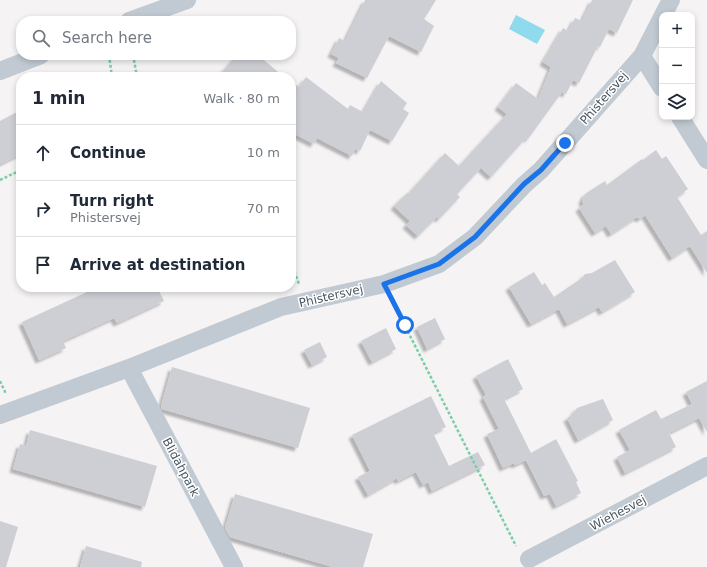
<!DOCTYPE html>
<html lang="en">
<head>
<meta charset="utf-8">
<style>
  body { margin:0; font-family:"DejaVu Sans",sans-serif; background:#f6f6f7; color:#1f2937 }
  .controls { position:absolute; right:12px; top:12px; display:grid; overflow:hidden; border-radius:8px; box-shadow:0 2px 6px #0003 }
  .controls button { width:36px; height:36px; display:grid; place-items:center; padding:0; border:0; border-bottom:1px solid #e0e1e3; background:#fff; color:#1f2937; font:20px sans-serif }
  .stop { position:absolute; width:12px; height:12px; margin:-9px; border:3px solid #1a73e8; border-radius:50%; background:#fff }
  .stop.end { background:#1a73e8; border-color:#fff; box-shadow:0 1px 4px #0008 }
  .list { margin:0; padding:0; list-style:none }
  h2 { display:flex; justify-content:space-between; align-items:center; height:52px; margin:0; padding:0 16px; font-size:17px }
  h2 small { font-size:13px; font-weight:400; color:#747a83 }
  .list li { display:grid; grid-template-columns:26px 1fr auto; gap:12px; align-items:center; box-sizing:border-box; height:56px; padding:0 16px; border-top:1px solid #e0e1e3 }
  .list b { display:block; font-size:15px; white-space:nowrap }
  .list p { margin:0; font-size:13px; white-space:nowrap; color:#747a83 }
  .list em { font-size:13px; font-style:normal; color:#747a83 }
  .icon { flex:none; width:22px; height:22px; fill:none; stroke:currentColor; stroke-width:2; stroke-linecap:round; stroke-linejoin:round }
  .map { position:relative; flex:none; width:707px; height:567px; overflow:hidden }
  .search { position:absolute; background:#fff; box-shadow:0 2px 6px #0003; left:16px; top:16px; width:280px; height:44px; display:flex; align-items:center; gap:10px; box-sizing:border-box; padding:0 14px; border-radius:16px; color:#747a83; font-size:15px }
  .panel { position:absolute; background:#fff; box-shadow:0 2px 6px #0003; left:16px; top:72px; width:280px; height:220px; border-radius:16px }
  .map>svg:first-child { display:block }
  .water { fill:#90daee }
  .building { fill:#cdcfd5; filter:url(#shadow) }
  .lines { fill:none; stroke-linecap:round; stroke-linejoin:round }
  .path { stroke:#7ad0a6; stroke-width:2.5; stroke-dasharray:3 2; stroke-linecap:butt }
  .minor { stroke:#c1cad2; stroke-width:18 }
  .route { stroke:#1a73e8; stroke-width:5 }
  .labels { text-anchor:middle; dominant-baseline:central; stroke-width:3; stroke-linejoin:round; paint-order:stroke }
  .street-label { font-size:12px; fill:#4a5661; stroke:#fff }
</style>
</head>
<body>
<div class="map">
<svg width="707" height="567" viewBox="0 0 707 567">
  <defs>
    <filter id="shadow"><feDropShadow dx="-3.5" dy="3.5" stdDeviation="1" flood-color="#0004"/></filter>
  </defs>
  <rect width="100%" height="100%" fill="#f5f3f3"/>
  <path class="water" d="M 516,15 L 545,30 L 537,44 L 509,29 Z"/>
  <path class="building" d="M 365,0 L 436,0 L 424,19 L 434,26 L 421,52 L 389,36 L 367,78 L 336,63 L 339,58 L 331,54 L 339,38 L 345,41 Z
    M 592,0 L 633,0 L 617,33 L 609,29 L 600,47 L 598,46 L 579,83 L 573,80 L 566,94 L 562,92 L 528,139 L 526,138 L 491,177 L 481,168 L 457,194 L 460,197 L 439,219 L 437,217 L 418,236 L 406,225 L 410,221 L 394,206 L 407,193 L 408,194 L 445,153 L 459,166 L 507,114 L 498,107 L 516,83 L 538,99 L 551,67 L 543,62 L 563,28 L 568,31 L 575,18 L 582,21 Z
    M 237,55 L 258,55 L 284,77 L 218,77 Z
    M 306,77 L 348,109 L 350,105 L 363,112 L 381,81 L 407,103 L 403,109 L 409,113 L 392,141 L 370,130 L 360,151 L 355,149 L 352,156 L 317,138 L 314,144 L 291,132 L 291,81 L 299,87 Z
    M 21,110 L 21,154 L 0,164 L 0,121 Z
    M 656,150 L 662,159 L 666,156 L 688,189 L 677,197 L 701,235 L 707,231 L 707,273 L 690,246 L 672,258 L 645,215 L 640,219 L 637,217 L 611,234 L 606,226 L 595,233 L 579,208 L 584,204 L 582,201 L 585,194 L 605,181 L 607,185 L 642,159 L 643,160 Z
    M 615,260 L 635,292 L 602,312 L 599,307 L 567,324 L 559,309 L 531,324 L 509,287 L 534,272 L 542,285 L 545,283 L 554,297 L 582,278 L 585,274 L 592,273 Z
    M 98,287 L 157,287 L 164,301 L 117,323 L 114,318 L 63,341 L 66,348 L 39,360 L 22,322 Z
    M 435,318 L 445,339 L 427,349 L 417,327 Z
    M 386,328 L 396,349 L 372,362 L 361,341 Z
    M 320,342 L 327,357 L 312,365 L 304,350 Z
    M 508,359 L 523,389 L 504,399 L 531,453 L 556,439 L 578,481 L 576,482 L 581,493 L 556,506 L 550,494 L 544,496 L 526,460 L 515,465 L 514,463 L 503,468 L 487,434 L 499,429 L 483,397 L 486,395 L 476,376 Z
    M 172,367 L 310,408 L 298,448 L 162,409 L 161,406 Z
    M 707,381 L 707,432 L 699,418 L 669,433 L 676,447 L 625,473 L 617,457 L 630,450 L 619,430 L 656,410 L 661,419 L 692,404 L 686,392 Z
    M 431,396 L 446,427 L 433,433 L 449,466 L 478,452 L 485,465 L 432,491 L 428,482 L 423,485 L 416,472 L 398,481 L 397,478 L 368,495 L 358,477 L 370,471 L 352,435 Z
    M 603,399 L 613,420 L 578,440 L 567,418 L 572,415 L 577,408 Z
    M 30,430 L 157,466 L 145,507 L 13,469 L 20,444 L 26,446 Z
    M 235,494 L 373,534 L 363,567 L 333,567 L 230,537 L 225,528 Z
    M 0,521 L 18,527 L 6,567 L 0,567 Z
    M 86,546 L 142,562 L 141,567 L 80,567 Z"/>
  <g class="lines">
    <path class="path" d="M 109,55 L 112,77
      M 133,55 L 137,77
      M 0,180 L 21,170
      M 291,262 L 299,284
      M 392,300 L 516,546
      M 0,381 L 6,394"/>
    <path class="minor" d="M 663,15 L 671,0
      M 129,21 L 187,0
      M 642,56 L 662,88
      M 0,71 L 41,55
      M 680,117 L 707,160
      M 129,368 L 234,567
      M 0,415 L 129,368 L 281,307 L 384,284 L 439,264 L 475,237 L 524,185 L 541,170 L 642,56 L 662,17
      M 529,559 L 707,466"/>
  </g>
  <g class="lines">
    <path class="route" d="M 405,325 L 384,284 L 439,264 L 475,237 L 524,184 L 541,170 L 565,143"/>
  </g>
  <g class="labels">
    <g class="street-label">
      <text transform="translate(604 98) rotate(-49)">Phistersvej</text>
      <text transform="translate(331 296) rotate(-13)">Phistersvej</text>
      <text transform="translate(181 467) rotate(62)">Blidahpark</text>
      <text transform="translate(618 513) rotate(-28)">Wiehesvej</text>
    </g>
  </g>
</svg>
<div class="controls">
<button>+</button>
<button>−</button>
<button><svg class="icon" aria-label="layers" viewBox="0 0 24 24"><path d="M12 4l9 5-9 5-9-5zM3 14l9 5 9-5"/></svg></button>
</div>
<div class="stop" style="left:405px;top:325px"></div>
<div class="stop end" style="left:565px;top:143px"></div>
<div class="search"><svg class="icon" aria-label="search" viewBox="0 0 24 24"><circle cx="10" cy="10" r="6"/><path d="M15 15l6 6"/></svg>Search here</div>
<section class="panel">
<h2>1 min<small>Walk · 80 m</small></h2>
<ul class="list">
<li><svg class="icon" aria-label="ahead" viewBox="0 0 24 24"><path d="M12 20V5M6 11l6-6 6 6"/></svg><div><b>Continue</b></div><em>10 m</em></li>
<li><svg class="icon" aria-label="right" viewBox="0 0 24 24"><path d="M7 20v-9h11M14 6l5 5-5 5"/></svg><div><b>Turn right</b><p>Phistersvej</p></div><em>70 m</em></li>
<li><svg class="icon" aria-label="arrive" viewBox="0 0 24 24"><path d="M6 21V4h12l-3 4 3 4H6"/></svg><div><b>Arrive at destination</b></div></li>
</ul>
</section>
</div>
</body>
</html>
